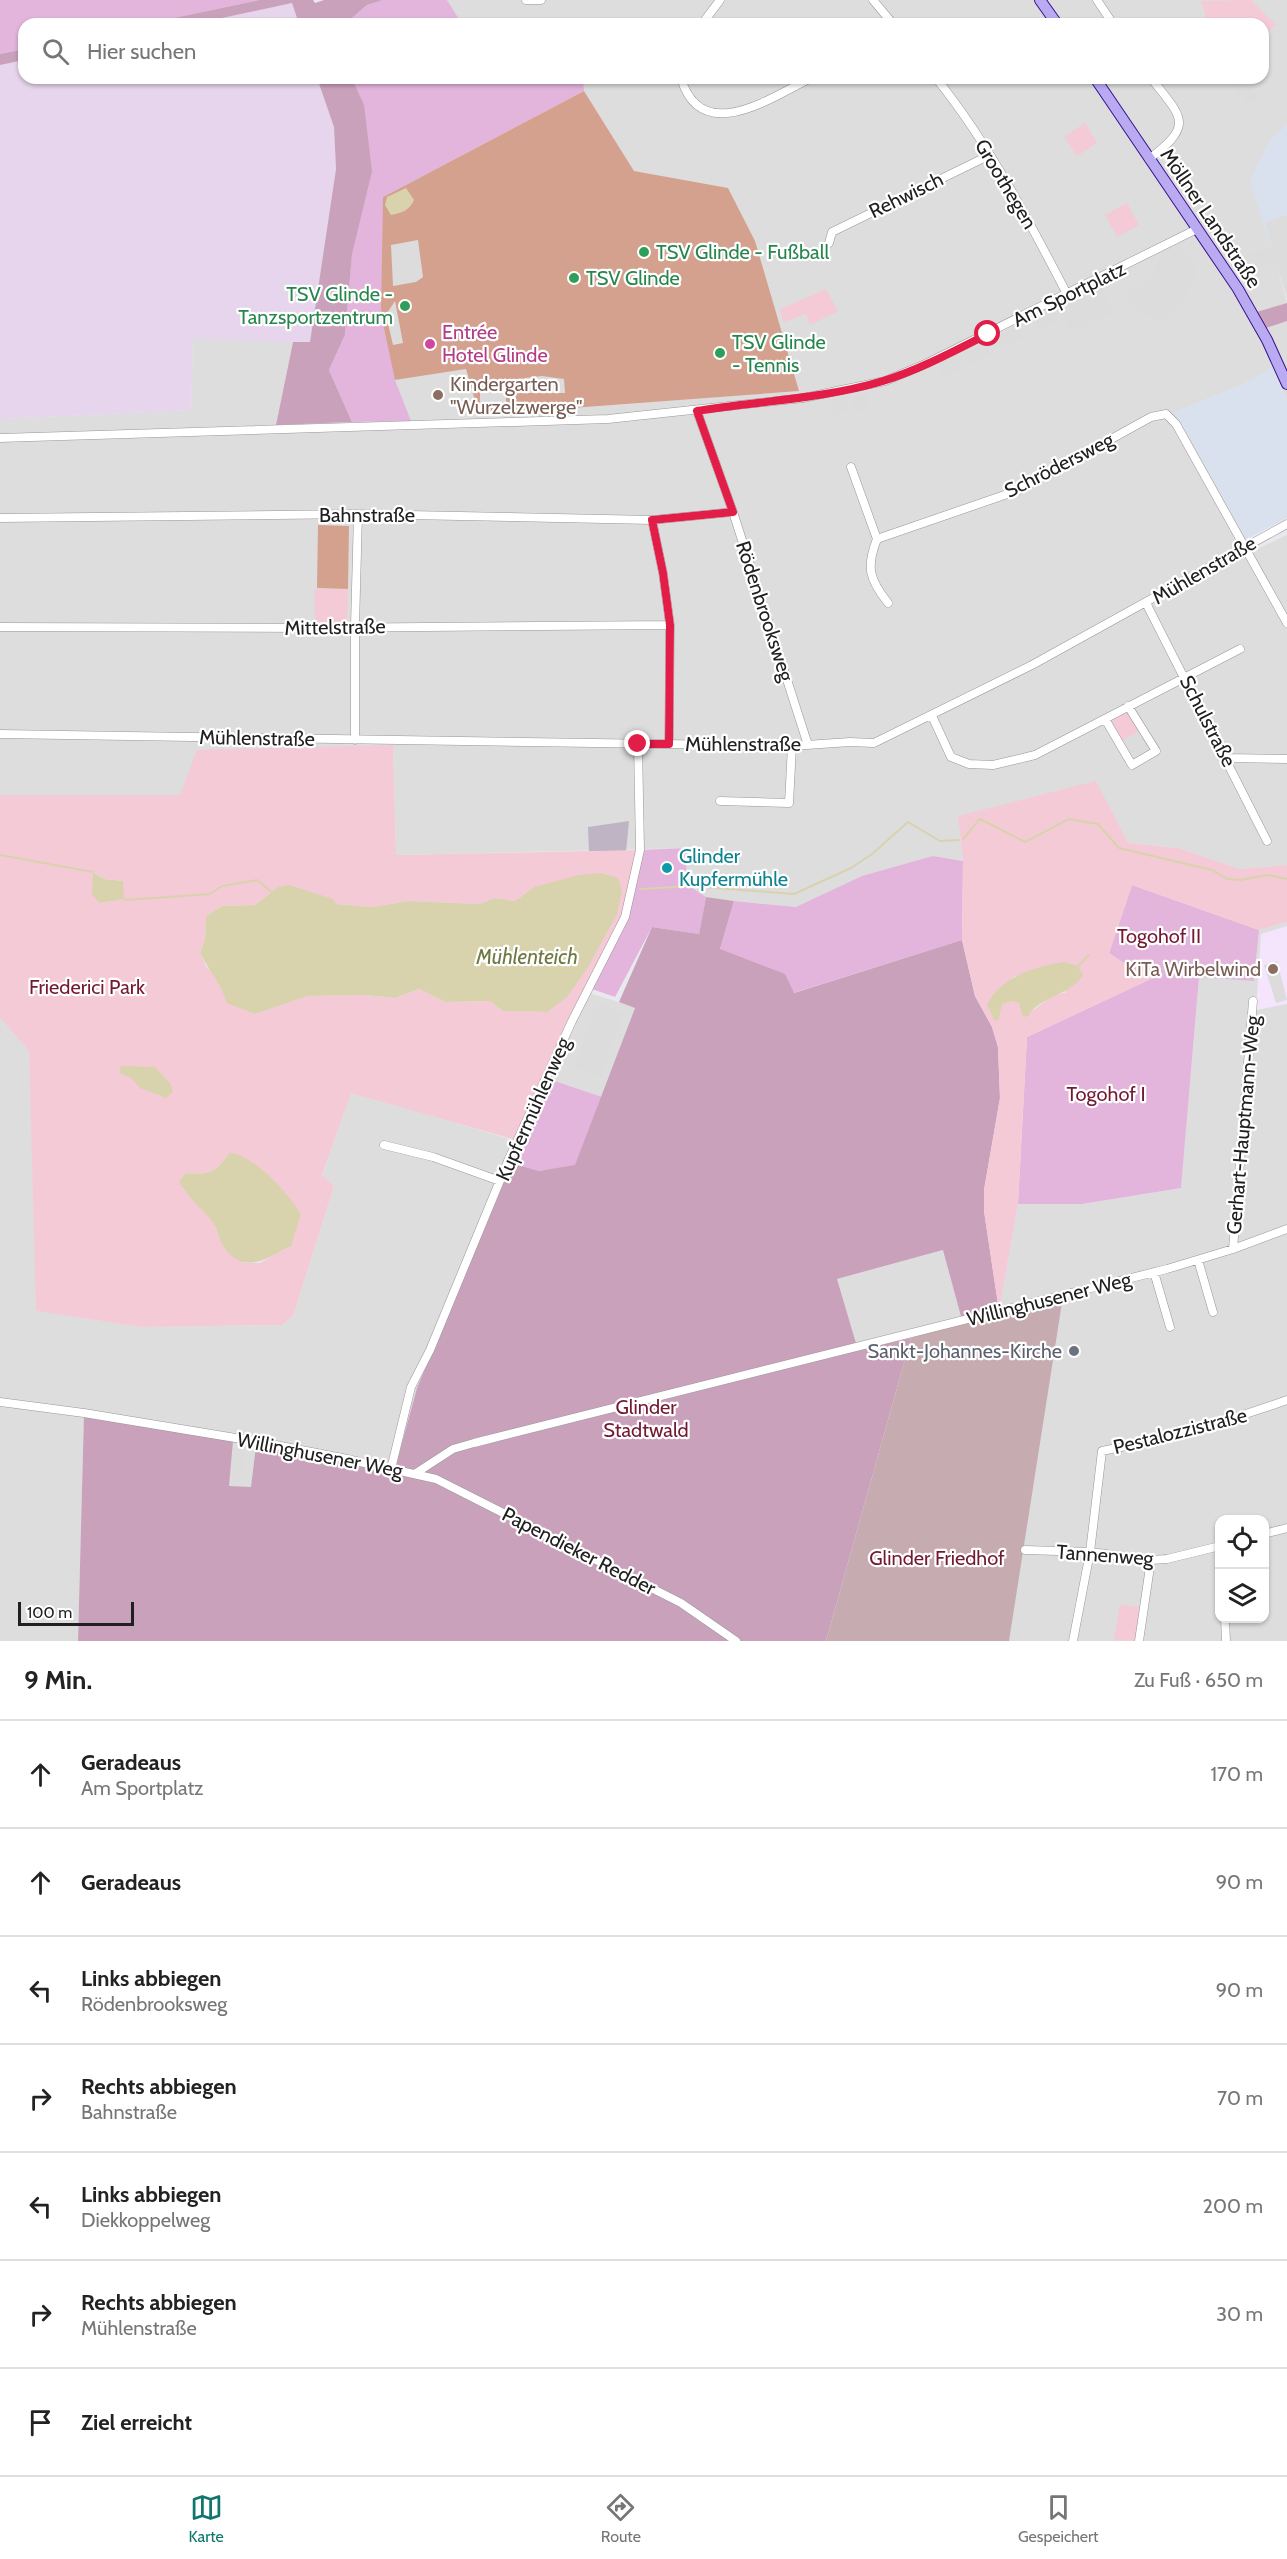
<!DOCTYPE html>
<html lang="de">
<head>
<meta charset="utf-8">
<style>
  body { margin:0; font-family:Cabin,sans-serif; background:#f2f2f2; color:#222 }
  .controls { position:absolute; right:18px; bottom:18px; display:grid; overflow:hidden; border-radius:12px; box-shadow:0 2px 4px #0004 }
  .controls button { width:54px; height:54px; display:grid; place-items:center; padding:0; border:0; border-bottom:2px solid #e0e0e0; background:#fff; color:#222; font:30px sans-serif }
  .scale { position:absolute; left:18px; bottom:15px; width:116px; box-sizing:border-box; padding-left:6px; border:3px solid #202020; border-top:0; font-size:16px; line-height:21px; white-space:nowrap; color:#202020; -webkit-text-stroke:4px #fff; paint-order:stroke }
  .stop { position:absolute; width:18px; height:18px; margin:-14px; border:4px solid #e11d48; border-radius:50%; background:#fff }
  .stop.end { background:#e11d48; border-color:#fff; box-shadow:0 2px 6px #0008 }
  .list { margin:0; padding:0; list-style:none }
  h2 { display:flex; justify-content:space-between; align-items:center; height:78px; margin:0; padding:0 24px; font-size:26px }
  h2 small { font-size:20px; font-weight:400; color:#767676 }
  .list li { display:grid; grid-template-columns:39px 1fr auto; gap:18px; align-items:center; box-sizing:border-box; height:108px; padding:0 24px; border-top:2px solid #e0e0e0 }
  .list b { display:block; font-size:22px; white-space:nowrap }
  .list p { margin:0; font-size:20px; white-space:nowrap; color:#767676 }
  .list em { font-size:20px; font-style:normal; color:#767676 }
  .icon { flex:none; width:33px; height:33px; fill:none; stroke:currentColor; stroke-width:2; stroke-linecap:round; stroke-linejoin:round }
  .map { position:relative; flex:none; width:1287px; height:1641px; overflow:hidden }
  .search { position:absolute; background:#fff; box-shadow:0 2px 4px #0004; left:18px; right:18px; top:18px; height:66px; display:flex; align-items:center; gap:15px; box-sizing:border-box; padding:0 21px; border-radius:18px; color:#767676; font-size:22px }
  .sheet { height:834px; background:#fff }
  nav { display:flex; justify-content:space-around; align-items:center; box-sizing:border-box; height:84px; border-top:2px solid #e0e0e0; background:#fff; font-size:16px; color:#767676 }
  nav a { display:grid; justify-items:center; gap:3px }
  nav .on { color:#0f766e }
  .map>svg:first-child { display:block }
  .residential { fill:#ddddde; fill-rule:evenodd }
  .commercial { fill:#d9e0ee }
  .education { fill:#f4e4fc }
  .construction { fill:#beb4c3 }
  .farmland { fill:#e6d5ec }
  .grass { fill:#e3b4dc }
  .forest { fill:#caa1bb }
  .cemetery { fill:#c6abb1 }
  .park { fill:#f4cad6; fill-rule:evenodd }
  .pitch { fill:#d5a18f }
  .parking { fill:#dcdcdc }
  .water { fill:#d8d3ad }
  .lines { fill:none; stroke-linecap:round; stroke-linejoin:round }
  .stream { stroke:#d8d3ad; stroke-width:2 }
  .minor-casing { stroke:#979797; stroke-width:9 }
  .major-casing { stroke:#38118b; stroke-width:12 }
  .minor { stroke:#fff; stroke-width:8 }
  .major { stroke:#baaaf2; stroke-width:10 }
  .route { stroke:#e11d48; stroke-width:8 }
  .leisure-dot { fill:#2e9e5b; stroke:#fff; stroke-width:2 }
  .hotel-dot { fill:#d1479c; stroke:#fff; stroke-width:2 }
  .education-dot { fill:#8d6e63; stroke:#fff; stroke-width:2 }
  .culture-dot { fill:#0f9aa8; stroke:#fff; stroke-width:2 }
  .worship-dot { fill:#6b7280; stroke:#fff; stroke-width:2 }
  .labels { text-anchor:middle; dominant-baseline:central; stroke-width:4.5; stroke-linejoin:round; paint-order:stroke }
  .street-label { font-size:20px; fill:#202020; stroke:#fff }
  .leisure-label { font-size:20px; fill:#27864d; stroke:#fff; text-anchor:start }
  .hotel-label { font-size:20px; fill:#b23c85; stroke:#fff; text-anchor:start }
  .education-label { font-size:20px; fill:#785e54; stroke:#fff; text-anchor:start }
  .culture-label { font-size:20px; fill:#0d838f; stroke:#fff; text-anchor:start }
  .park-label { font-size:20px; fill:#731931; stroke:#fff }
  .worship-label { font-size:20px; fill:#5b616d; stroke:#fff; text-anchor:end }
  .water-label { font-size:21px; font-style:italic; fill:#707942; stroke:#fff }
</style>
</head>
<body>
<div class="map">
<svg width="1287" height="1641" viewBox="0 0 1287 1641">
  <rect width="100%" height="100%" fill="#eae8ef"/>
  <path class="residential" d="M 447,0 L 1287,0 L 1287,126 L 1271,138 L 1272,247 L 1287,303 L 1254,313 L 1263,329 L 1287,321 L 1287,400 L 1272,368 L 1244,384 L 1175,412 L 1253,551 L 1287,535 L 1287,865 L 1240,869 L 1178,848 L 1127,843 L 958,816 L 963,861 L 933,856 L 796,907 L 734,901 L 706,897 L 686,884 L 687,848 L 396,855 L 393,746 L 180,795 L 0,795 L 0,419 L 191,410 L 193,337 L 293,342 L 276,425 L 410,421 L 395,380 L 466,369 L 479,415 L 798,391 L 728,189 L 634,171 L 584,91 L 583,78 L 1263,78 L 1263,24 L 462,24 Z
    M 1287,922 L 1287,1641 L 1009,1641 L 1022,1550 L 999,1311 L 1018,1204 L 1082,1204 L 1181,1188 L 1199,977 L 1254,981 L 1259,930 ZM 1220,1520 L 1264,1520 L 1264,1618 L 1220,1618 Z
    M 589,993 L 635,1007 L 602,1097 L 549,1079 Z
    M 0,1018 L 29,1051 L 37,1311 L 141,1327 L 282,1325 L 293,1316 L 334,1186 L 322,1176 L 351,1092 L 520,1142 L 417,1388 L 394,1473 L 257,1446 L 251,1488 L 229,1486 L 84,1415 L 78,1641 L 0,1641 Z
    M 944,1250 L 962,1320 L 858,1351 L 837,1279 Z"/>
  <path class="commercial" d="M 1287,126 L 1287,298 L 1250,180 L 1271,138 Z
    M 1272,367 L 1287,400 L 1287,518 L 1246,539 L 1175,412 L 1244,384 Z"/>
  <path class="education" d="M 1287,926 L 1287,1004 L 1256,1010 L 1261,934 Z"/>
  <path class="construction" d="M 629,821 L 626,852 L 589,853 L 588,827 Z"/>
  <path class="farmland" d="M 292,3 L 299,24 L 194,24 Z
    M 24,60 L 24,78 L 317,78 L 334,127 L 336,169 L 310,343 L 193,338 L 191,410 L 0,419 L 0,65 Z"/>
  <path class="grass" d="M 0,0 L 259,0 L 145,24 L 24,24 L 24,49 L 0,54 Z
    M 383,0 L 447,0 L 462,24 L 345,24 L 367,5 Z
    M 352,78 L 583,78 L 584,91 L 383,197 L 395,380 L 411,421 L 352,422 L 329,370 L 345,335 L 364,106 Z
    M 687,848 L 686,884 L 706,897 L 699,934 L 652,927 L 615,997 L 592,989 L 640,850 Z
    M 933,856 L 963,861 L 962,940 L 793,993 L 720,949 L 734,901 L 796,907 L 862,876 Z
    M 1132,885 L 1259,930 L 1254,981 L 1199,977 L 1181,1188 L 1082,1204 L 1018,1204 L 1027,1037 L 1155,977 L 1131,968 L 1109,953 Z
    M 549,1079 L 602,1097 L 575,1166 L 539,1171 L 512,1163 Z"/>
  <path class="forest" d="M 259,0 L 313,0 L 315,3 L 324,0 L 383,0 L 367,5 L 345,24 L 299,24 L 292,3 L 194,24 L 145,24 Z
    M 24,49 L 24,60 L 0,65 L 0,54 Z
    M 317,78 L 352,78 L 364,105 L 372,171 L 352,254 L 345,335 L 329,370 L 352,422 L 276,425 L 293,342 L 310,342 L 336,169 L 334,127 Z
    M 1287,303 L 1287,321 L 1263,329 L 1253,313 Z
    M 706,897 L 734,901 L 720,949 L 785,974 L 794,993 L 962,940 L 975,996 L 992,1027 L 998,1047 L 1000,1098 L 984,1190 L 984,1211 L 999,1311 L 962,1320 L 943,1250 L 837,1279 L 858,1350 L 911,1338 L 826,1641 L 78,1641 L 84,1414 L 233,1441 L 229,1486 L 251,1487 L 256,1446 L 394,1472 L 417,1388 L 512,1163 L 539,1171 L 575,1165 L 635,1008 L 619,1002 L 652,927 L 699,934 Z"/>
  <path class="cemetery" d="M 1063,1296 L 1009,1641 L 826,1641 L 911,1338 L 997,1312 Z"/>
  <path class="park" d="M 1251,0 L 1276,25 L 1263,35 L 1263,24 L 1208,24 L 1201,1 Z
    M 1085,123 L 1097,143 L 1077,156 L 1064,137 Z
    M 1127,203 L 1139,225 L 1117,237 L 1105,215 Z
    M 826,289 L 838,311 L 810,325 L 806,314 L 783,322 L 780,309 Z
    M 314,589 L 348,589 L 347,623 L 315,623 Z
    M 1128,706 L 1143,729 L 1119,743 L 1105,719 Z
    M 393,745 L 396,855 L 639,850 L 623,917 L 516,1140 L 351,1093 L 322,1175 L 334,1186 L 293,1316 L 282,1325 L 141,1327 L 36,1311 L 29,1051 L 0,1018 L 0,795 L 180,795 L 197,750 ZM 94,872 L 104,879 L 123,881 L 121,900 L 100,903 ZM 278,887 L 336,904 L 372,907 L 409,901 L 480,904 L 495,898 L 515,901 L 534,887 L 555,1005 L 547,1012 L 503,1011 L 490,1001 L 445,1002 L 419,989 L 395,998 L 365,995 L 308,996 L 255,1014 L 223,990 L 217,978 L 206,966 L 200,952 L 205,940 L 206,916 L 222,906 L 255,905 ZM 229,1153 L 291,1246 L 260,1263 L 245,1263 L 225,1249 L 213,1222 L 183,1189 L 186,1173 C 209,1175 215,1173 229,1153 Z
    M 1096,781 L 1128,843 L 1178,848 L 1240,869 L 1287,865 L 1287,922 L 1259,930 L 1132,885 L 1109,953 L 1131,968 L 1155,977 L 1027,1037 L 1018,1204 L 999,1311 L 984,1211 L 984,1190 L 1000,1098 L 998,1047 L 992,1027 L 975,996 L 962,940 L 963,861 L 958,816 ZM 1015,976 L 1067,992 L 1052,996 L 1032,1011 L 1022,1008 L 1019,1003 C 1013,1000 1008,1002 1002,1005 L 999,1018 L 995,1021 L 1004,987 Z
    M 1120,1605 L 1141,1607 L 1137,1641 L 1114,1640 Z"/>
  <path class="pitch" d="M 584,91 L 634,171 L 728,188 L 755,241 L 799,391 L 479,415 L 466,369 L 395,380 L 381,314 L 383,197 Z
    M 318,525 L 349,526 L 348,589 L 317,588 Z"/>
  <path class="parking" d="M 1229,78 L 1245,78 L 1258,98 L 1246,105 Z
    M 1287,215 L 1287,298 L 1276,262 L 1248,270 L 1243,255 L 1272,247 L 1265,222 Z
    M 418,240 L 423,277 L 416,282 L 393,286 L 391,245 Z
    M 1177,245 L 1197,262 L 1198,276 L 1182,303 L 1164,321 L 1159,324 L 1151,317 L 1136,309 L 1124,298 L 1126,292 L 1147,283 L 1164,250 Z
    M 1100,285 L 1113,312 L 1093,322 L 1080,295 Z
    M 1078,296 L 1091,323 L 1071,332 L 1058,306 Z
    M 395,301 L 403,343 L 393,345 L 386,315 Z
    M 1053,309 L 1058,320 L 1038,330 L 1032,319 Z
    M 1018,326 L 1024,338 L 1003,347 L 998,336 Z
    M 985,342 L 991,354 L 970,364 L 965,352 Z
    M 957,355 L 963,367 L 944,377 L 938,365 Z
    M 542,376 L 564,379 L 565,393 L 519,393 L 517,379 Z
    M 480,380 L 506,381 L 506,402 L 480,402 Z
    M 867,393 L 870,410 L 854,413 L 852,396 Z
    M 847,396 L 849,412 L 834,415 L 831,399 Z
    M 1143,729 L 1156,751 L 1132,765 L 1119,743 Z
    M 1277,961 L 1287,1000 L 1276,1003 L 1264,965 Z
    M 597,1002 L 624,1012 L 600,1077 L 574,1067 Z
    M 235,1445 L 244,1445 L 241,1482 L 232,1482 Z"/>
  <path class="water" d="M 406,188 L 414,200 C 409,211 401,213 391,215 L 385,205 L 387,197 Z
    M 93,872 L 104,879 L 123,881 L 124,898 L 121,900 L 100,903 L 92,895 Z
    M 601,873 L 618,878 L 622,890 L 617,914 L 588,967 L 567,997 L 547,1012 L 503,1011 L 490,1001 L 445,1002 L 419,989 L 395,998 L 365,995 L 308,996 L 255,1014 L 227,1003 C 220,981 209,972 200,952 L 205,940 L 206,916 L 222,906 L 255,905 L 278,887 L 289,885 L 333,899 L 336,904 L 372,907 L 409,901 L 480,904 L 495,898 L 515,901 L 534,887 L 579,875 Z
    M 1064,962 L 1078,966 L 1083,975 C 1071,996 1041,995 1028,1016 L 1023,1017 L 1019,1003 C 1013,1000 1008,1002 1002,1005 L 999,1019 L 995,1021 L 987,1005 C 999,977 1037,966 1064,962 Z
    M 121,1066 L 155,1067 L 170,1083 L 173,1092 L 166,1098 L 140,1088 L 131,1078 L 119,1073 Z
    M 229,1153 C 253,1154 288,1193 301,1214 L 291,1246 C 268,1258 246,1275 225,1249 C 219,1241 218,1228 211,1220 C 200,1207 186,1196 179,1181 L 186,1173 C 210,1175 215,1173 229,1153 Z"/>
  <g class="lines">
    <path class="stream" d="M 963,839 L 980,819 L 1025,842 L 1069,819 L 1098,824 L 1119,848 L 1212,870 L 1227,879 L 1240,880 L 1267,875 L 1287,879
      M 0,855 L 93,872
      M 640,889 L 691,886 L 794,894 L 851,868 L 872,854 L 908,822 L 940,841 L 959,840
      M 124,898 L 126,900 L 210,894 L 222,886 L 257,880 L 272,892
      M 1078,966 L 1089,955"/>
    <defs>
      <path id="minor" d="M 526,0 L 541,0
        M 873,0 L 893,24
        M 1097,0 L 1113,24
        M 702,24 L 720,0
        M 681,78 C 701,147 772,97 811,78
        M 936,78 C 989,144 1028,219 1067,294
        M 1149,159 C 1195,124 1182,118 1151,78
        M 829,243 L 832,232 L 990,155
        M 697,411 L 733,512 L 808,745
        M 0,438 L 608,419 L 803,398 L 885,381 L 923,365 L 1197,229
        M 851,467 L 877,539 L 1019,490 L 1151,417 L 1166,414 L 1176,424 L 1287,623
        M 0,518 L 358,514 L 652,520 L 733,512
        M 652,520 L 663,573 L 670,625 L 669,744
        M 877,539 C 866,567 869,579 888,603
        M 1146,603 L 1267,841
        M 0,627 L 311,628 L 670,625
        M 932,716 L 951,757 L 969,764 L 993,765 L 1035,755 L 1240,649
        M 1105,719 L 1132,765 L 1156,751 L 1128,706
        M 0,734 L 792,746 L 850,742 L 874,743 L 1032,665 L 1287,524
        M 355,740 L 355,626 L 358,514
        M 1227,758 L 1287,759
        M 720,801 L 789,803 L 792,746
        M 384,1145 L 433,1157 L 500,1181
        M 1233,1249 L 1253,1001
        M 1198,1260 L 1213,1312
        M 1154,1272 L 1170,1327
        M 0,1402 L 84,1413 L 260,1442 L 342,1458 L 436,1479 L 681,1603 L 736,1641
        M 391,1469 L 411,1387 L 430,1350 L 508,1161 L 572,1021 L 625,917 L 640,850 L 638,744
        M 416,1473 L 453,1449 L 474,1443 L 1167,1269 L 1233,1249 L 1287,1229
        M 1264,1534 L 1287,1528
        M 1025,1550 L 1090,1552 L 1151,1560 L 1167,1559 L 1220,1546
        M 1225,1618 L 1226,1641
        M 1073,1641 L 1090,1552 L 1102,1451 C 1166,1439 1226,1422 1287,1400
        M 1139,1641 L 1151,1560"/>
      <path id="major" d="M 1040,0 L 1057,24
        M 1095,78 L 1238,289 L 1267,340 L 1287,384"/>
    </defs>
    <use href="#minor" class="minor-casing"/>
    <use href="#major" class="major-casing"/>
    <use href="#minor" class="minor"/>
    <use href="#major" class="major"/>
  </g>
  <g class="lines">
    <path class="route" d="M 638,744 L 669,744 L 670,625 L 663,573 L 652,520 L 733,512 L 697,411 C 759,401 823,399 883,381 C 919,370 954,351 988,334"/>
  </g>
  <g class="leisure-dot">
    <circle cx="644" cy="252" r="6"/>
    <circle cx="574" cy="278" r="6"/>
    <circle cx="405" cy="306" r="6"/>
    <circle cx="720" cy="353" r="6"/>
  </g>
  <circle class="hotel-dot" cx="430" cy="344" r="6"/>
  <g class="education-dot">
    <circle cx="438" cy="395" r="6"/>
    <circle cx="1273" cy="969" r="6"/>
  </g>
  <circle class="culture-dot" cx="667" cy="868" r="6"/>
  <circle class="worship-dot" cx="1074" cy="1351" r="6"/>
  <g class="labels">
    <g class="street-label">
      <text transform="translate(1006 184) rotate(59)">Groothegen</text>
      <text transform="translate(906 195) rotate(-26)">Rehwisch</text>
      <text transform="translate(1211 218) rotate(56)">Möllner Landstraße</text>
      <text transform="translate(1069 294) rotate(-26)">Am Sportplatz</text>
      <text transform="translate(1059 465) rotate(-27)">Schrödersweg</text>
      <text x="367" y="515">Bahnstraße</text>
      <text transform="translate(1204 570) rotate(-30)">Mühlenstraße</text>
      <text transform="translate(765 611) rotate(72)">Rödenbrooksweg</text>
      <text transform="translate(335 627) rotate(-1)">Mittelstraße</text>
      <text transform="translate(1208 721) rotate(63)">Schulstraße</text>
      <text transform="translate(257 738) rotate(1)">Mühlenstraße</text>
      <text x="743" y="744">Mühlenstraße</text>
      <text transform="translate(533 1109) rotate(-66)">Kupfermühlenweg</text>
      <text transform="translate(1243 1125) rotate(-85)">Gerhart-Hauptmann-Weg</text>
      <text transform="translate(1049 1299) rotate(-14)">Willinghusener Weg</text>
      <text transform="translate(1180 1431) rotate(-14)">Pestalozzistraße</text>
      <text transform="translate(320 1455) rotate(11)">Willinghusener Weg</text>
      <text transform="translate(579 1551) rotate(27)">Papendieker Redder</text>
      <text transform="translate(1105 1555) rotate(4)">Tannenweg</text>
    </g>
    <g class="leisure-label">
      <text x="656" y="252">TSV Glinde - Fußball</text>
      <text x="586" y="278">TSV Glinde</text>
      <text x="393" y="294" text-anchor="end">TSV Glinde -<tspan x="393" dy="23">Tanzsportzentrum</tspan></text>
      <text x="732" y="342">TSV Glinde<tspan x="732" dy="23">- Tennis</tspan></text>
    </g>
    <g class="hotel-label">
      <text x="442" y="332">Entrée<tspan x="442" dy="23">Hotel Glinde</tspan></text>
    </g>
    <g class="education-label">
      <text x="450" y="384">Kindergarten<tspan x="450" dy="23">"Wurzelzwerge"</tspan></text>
      <text x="1261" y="969" text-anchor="end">KiTa Wirbelwind</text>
    </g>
    <g class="culture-label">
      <text x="679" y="856">Glinder<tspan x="679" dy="23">Kupfermühle</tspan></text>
    </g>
    <g class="park-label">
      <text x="1159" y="936">Togohof II</text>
      <text x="87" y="987">Friederici Park</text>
      <text x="1106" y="1094">Togohof I</text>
      <text x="646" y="1407">Glinder<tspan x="646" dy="23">Stadtwald</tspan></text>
      <text x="937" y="1558">Glinder Friedhof</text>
    </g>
    <g class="worship-label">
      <text x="1062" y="1351">Sankt-Johannes-Kirche</text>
    </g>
    <g class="water-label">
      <text x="527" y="956">Mühlenteich</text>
    </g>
  </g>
</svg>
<div class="controls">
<button><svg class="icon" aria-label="locate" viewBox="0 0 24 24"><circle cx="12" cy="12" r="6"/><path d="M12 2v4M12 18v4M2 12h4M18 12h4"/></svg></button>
<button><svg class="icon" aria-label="layers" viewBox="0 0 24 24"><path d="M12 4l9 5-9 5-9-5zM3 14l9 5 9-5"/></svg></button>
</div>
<div class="scale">100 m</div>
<div class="stop" style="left:988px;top:334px"></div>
<div class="stop end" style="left:638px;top:744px"></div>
<div class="search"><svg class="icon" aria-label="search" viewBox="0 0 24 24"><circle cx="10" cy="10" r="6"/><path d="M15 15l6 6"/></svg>Hier suchen</div>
</div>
<section class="sheet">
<h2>9 Min.<small>Zu Fuß · 650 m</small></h2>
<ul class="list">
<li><svg class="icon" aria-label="ahead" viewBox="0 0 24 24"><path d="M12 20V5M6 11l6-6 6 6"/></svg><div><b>Geradeaus</b><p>Am Sportplatz</p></div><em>170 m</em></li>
<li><svg class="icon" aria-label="ahead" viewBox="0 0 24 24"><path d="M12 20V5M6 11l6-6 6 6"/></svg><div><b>Geradeaus</b></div><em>90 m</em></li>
<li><svg class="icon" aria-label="left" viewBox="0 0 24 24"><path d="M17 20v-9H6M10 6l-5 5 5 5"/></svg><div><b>Links abbiegen</b><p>Rödenbrooksweg</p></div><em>90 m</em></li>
<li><svg class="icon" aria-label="right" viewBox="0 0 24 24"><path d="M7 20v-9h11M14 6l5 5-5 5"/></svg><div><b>Rechts abbiegen</b><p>Bahnstraße</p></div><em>70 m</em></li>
<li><svg class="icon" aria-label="left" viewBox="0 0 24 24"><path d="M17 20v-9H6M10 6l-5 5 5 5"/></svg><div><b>Links abbiegen</b><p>Diekkoppelweg</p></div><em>200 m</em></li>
<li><svg class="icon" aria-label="right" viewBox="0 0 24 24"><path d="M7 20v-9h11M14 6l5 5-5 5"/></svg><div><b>Rechts abbiegen</b><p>Mühlenstraße</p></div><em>30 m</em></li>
<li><svg class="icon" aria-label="arrive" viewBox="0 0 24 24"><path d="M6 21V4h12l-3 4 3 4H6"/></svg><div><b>Ziel erreicht</b></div></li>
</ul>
</section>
<nav>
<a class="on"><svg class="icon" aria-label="map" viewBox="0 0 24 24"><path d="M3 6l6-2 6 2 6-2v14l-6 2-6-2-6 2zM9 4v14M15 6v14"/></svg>Karte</a>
<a><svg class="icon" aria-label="directions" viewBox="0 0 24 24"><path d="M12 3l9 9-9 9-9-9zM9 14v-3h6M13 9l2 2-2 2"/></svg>Route</a>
<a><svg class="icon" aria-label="saved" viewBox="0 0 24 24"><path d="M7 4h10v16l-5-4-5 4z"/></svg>Gespeichert</a>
</nav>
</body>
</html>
